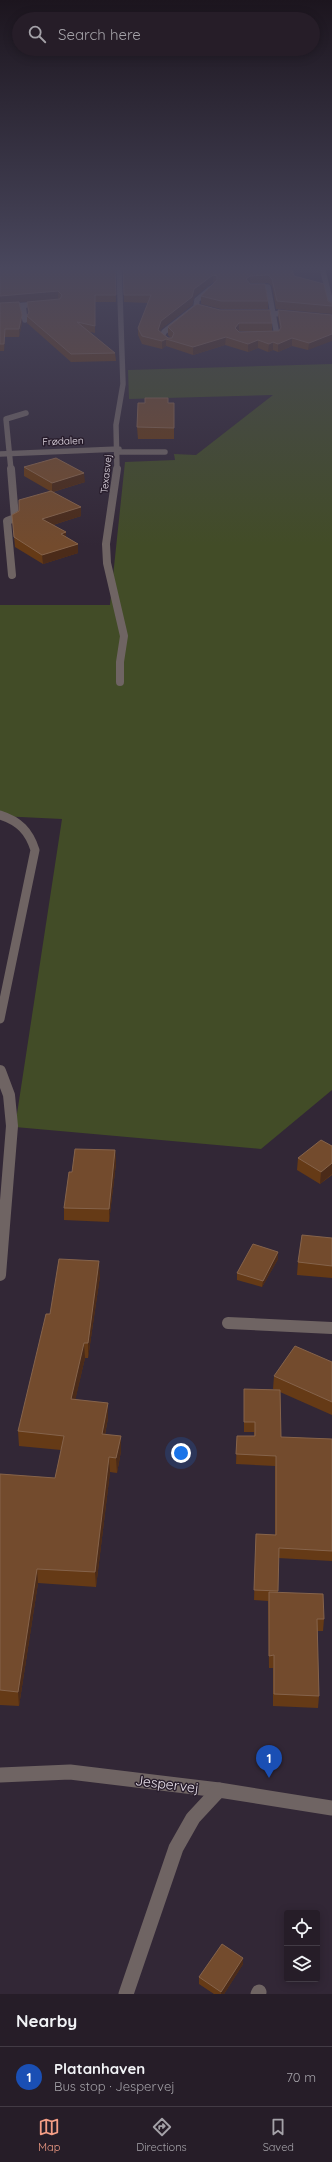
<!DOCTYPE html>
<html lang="en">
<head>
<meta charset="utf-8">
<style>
  body { margin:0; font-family:Quicksand,sans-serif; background:#2e2630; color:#f1f3f6 }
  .controls { position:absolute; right:12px; bottom:12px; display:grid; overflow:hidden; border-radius:4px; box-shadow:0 2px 10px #0003 }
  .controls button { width:36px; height:36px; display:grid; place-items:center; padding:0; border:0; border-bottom:1px solid #423b45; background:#261d28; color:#f1f3f6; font:20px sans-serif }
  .you { position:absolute; left:181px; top:1453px; width:14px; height:14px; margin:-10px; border:3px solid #fff; border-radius:50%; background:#1a73e8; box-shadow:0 0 0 6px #1a73e833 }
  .badge { display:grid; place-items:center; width:26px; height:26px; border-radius:50%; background:#f49e86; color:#fff; font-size:13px; font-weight:700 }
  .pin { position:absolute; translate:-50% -33px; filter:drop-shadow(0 1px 2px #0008) }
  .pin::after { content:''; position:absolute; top:21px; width:14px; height:12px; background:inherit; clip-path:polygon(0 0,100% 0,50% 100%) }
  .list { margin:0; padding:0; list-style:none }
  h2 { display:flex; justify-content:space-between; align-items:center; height:52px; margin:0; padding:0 16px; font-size:17px }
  h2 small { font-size:13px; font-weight:400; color:#a4a2a8 }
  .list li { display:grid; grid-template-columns:26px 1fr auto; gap:12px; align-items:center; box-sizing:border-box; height:60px; padding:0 16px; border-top:1px solid #423b45 }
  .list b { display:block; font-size:15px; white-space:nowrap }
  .list p { margin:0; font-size:13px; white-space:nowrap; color:#a4a2a8 }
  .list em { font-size:13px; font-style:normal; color:#a4a2a8 }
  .icon { flex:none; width:22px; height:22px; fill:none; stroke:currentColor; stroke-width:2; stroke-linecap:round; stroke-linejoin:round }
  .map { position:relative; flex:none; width:332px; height:1994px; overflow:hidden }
  .search { position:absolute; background:#261d28; box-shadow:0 2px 10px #0003; left:12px; right:12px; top:12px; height:44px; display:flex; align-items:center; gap:10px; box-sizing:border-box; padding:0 14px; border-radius:22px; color:#a4a2a8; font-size:15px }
  .sheet { height:112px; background:#261d28 }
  nav { display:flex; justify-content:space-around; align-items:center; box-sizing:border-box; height:56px; border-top:1px solid #423b45; background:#261d28; font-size:11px; color:#a4a2a8 }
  nav a { display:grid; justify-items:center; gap:2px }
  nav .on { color:#f49e86 }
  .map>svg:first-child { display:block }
  .green { fill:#424c27 }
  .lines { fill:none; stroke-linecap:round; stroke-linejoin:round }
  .service-far1 { stroke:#6f6463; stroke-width:5.5 }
  .service { stroke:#6f6463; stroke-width:8 }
  .minor-far4 { stroke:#6f6463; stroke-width:5.5 }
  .minor-far3 { stroke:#6f6463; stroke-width:8 }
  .minor-far2 { stroke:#6f6463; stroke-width:9 }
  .minor-far1 { stroke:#6f6463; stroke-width:12 }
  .minor { stroke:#6f6463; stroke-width:15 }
  .tertiary { stroke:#6f6463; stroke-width:15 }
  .wall { fill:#653a16 }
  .shaded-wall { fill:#4b2b19 }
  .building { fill:#734b2d; stroke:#85634b }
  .labels { text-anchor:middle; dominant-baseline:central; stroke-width:3; stroke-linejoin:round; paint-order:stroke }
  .far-street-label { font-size:10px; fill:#e8e0eb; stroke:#281d2c }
  .near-street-label { font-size:14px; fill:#e8e0eb; stroke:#281d2c }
</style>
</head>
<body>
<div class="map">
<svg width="332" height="1994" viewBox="0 0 332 1994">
  <rect width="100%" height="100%" fill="#322736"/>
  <path class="green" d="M 332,364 L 332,1090 L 261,1149 L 15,1127 L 62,819 L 0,816 L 0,605 L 110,605 L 125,462 L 175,460 L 174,454 L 196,455 L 273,395 L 129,399 L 128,370 Z"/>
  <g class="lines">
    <path class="service-far1" d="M 23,306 L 25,320
      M 119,452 L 165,452
      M 11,470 L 6,419 L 26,413"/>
    <path class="service" d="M 11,469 L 15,518 L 7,521 L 12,575"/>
    <path class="minor-far4" d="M 322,267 L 332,307
      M 252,287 L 268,287 L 277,335 L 267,335
      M 0,307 L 40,304
      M 256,313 L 290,314
      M 170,342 L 162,337 L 164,332 L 196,307 L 197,300 L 210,289
      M 0,454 L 119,449
      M 117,470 L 116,425 L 123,384 L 119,267"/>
    <path class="minor-far3" d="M 117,469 L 106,544 L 107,563 L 124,636 L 120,662 L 120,682"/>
    <path class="minor-far2" d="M 0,815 C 19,821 29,831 35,850 L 0,1019"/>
    <path class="minor-far1" d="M 0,1071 L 9,1095 L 12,1126 L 0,1275
      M 228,1323 L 332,1328"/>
    <path class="minor" d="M 0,1775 L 70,1772 L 219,1790
      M 258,1994 L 259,1992"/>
    <path class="tertiary" d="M 126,1994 L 176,1848 L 193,1818 L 219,1790 L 332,1808"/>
  </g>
  <path class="wall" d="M 0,267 L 115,267 L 116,302 L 95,302 L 95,333 L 90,332 L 115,353 L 116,361 L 71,362 L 27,323 L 27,316 L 28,313 L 27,302 L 59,299 L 58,299 L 5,303 L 22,315 L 22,323 L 19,337 L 5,337 L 4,351 L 0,351 Z
    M 123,267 L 294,276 L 332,303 L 332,314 L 276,309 L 272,286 L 268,283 L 249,283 L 268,301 L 268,309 L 221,309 L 201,304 L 201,296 L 215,283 L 213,282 L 194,297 L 192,305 L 161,329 L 160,332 L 168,338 L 171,338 L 168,335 L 168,327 L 197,304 L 272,323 L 272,331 L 239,331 L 239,332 L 279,331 L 280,329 L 278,317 L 278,310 L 332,315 L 308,350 L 292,346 L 278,352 L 273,350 L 268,352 L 258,348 L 248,352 L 225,345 L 193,355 L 166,346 L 162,349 L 142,344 L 138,335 L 138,328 L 148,303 L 124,302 Z
    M 174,403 L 174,439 L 138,439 L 137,427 Z
    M 24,467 L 85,482 L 53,492 L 81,507 L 81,516 L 53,525 L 66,532 L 66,537 L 78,544 L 78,553 L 43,564 L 15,547 L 12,515 L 50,491 L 24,476 Z
    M 332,1146 L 332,1175 L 320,1184 L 297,1170 L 298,1158 Z
    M 115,1150 L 116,1163 L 109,1222 L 64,1220 L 64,1208 L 72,1172 Z
    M 332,1238 L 332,1278 L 297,1275 L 298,1262 Z
    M 278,1252 L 278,1259 L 262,1287 L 237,1280 L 237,1273 Z
    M 100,1276 L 88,1358 L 85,1358 L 75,1400 L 108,1403 L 108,1418 L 105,1435 L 121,1436 L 121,1451 L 117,1473 L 110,1472 L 96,1587 L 38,1583 L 19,1706 L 0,1705 L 0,1474 L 55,1478 L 61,1450 L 19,1446 L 18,1431 L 50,1314 Z
    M 332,1362 L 332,1415 L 280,1392 L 281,1437 L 332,1439 L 332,1561 L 278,1558 L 278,1593 L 324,1619 L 323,1631 L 317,1631 L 319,1696 L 318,1708 L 273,1706 L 273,1668 L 269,1668 L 268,1601 L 254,1600 L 256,1534 L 275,1535 L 275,1466 L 236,1464 L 237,1436 L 254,1436 L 254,1432 L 244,1432 L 244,1389 L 276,1390 L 273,1389 L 274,1376 Z
    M 243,1958 L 243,1964 L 224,1994 L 214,1994 L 199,1984 L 199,1977 Z"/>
  <path class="shaded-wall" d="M 213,275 L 213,282 L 194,297 L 192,305 L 161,329 L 158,338 L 158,330 L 161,321 L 194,289 Z
    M 250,276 L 250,283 L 246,287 L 246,279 Z
    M 58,291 L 58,299 L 0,304 L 0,296 Z
    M 22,315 L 22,323 L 19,337 L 19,329 Z
    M 239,323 L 239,331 L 235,328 Z
    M 5,329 L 5,337 L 4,351 L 4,344 Z
    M 332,334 L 332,341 L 308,350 L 309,343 Z
    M 226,337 L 225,345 L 193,355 L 193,347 Z
    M 292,338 L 292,346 L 278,352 L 278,344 Z
    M 166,339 L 166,346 L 162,349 L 162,341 Z
    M 258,340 L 258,348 L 248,352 L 248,344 Z
    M 273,342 L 273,350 L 268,352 L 269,344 Z
    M 84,473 L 85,482 L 52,492 L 52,483 Z
    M 81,507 L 81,516 L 43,528 L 42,519 Z
    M 66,532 L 66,542 L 61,534 Z
    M 78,544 L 78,553 L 43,564 L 42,555 Z
    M 115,1150 L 116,1163 L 109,1222 L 109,1209 Z
    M 332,1163 L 332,1174 L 320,1184 L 321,1172 Z
    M 278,1252 L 278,1259 L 262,1287 L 263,1281 Z
    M 99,1261 L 100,1276 L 88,1358 L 88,1343 Z
    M 84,1343 L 85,1358 L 72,1414 L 71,1399 Z
    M 108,1403 L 108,1418 L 102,1449 L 102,1434 Z
    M 121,1436 L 121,1451 L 117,1473 L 116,1458 Z
    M 109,1457 L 110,1472 L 96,1587 L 95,1572 Z
    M 37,1569 L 38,1583 L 19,1706 L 18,1692 Z
    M 243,1958 L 243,1964 L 224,1994 L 221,1994 L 221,1992 Z"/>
  <path class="building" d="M 0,267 L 115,267 L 116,295 L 95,295 L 95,326 L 77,322 L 115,353 L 71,354 L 27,316 L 29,312 L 27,302 L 60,299 L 62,295 L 58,291 L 0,296 Z
    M 123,267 L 291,267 L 294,276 L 324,284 L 328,301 L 332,303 L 332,306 L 277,301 L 272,279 L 268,275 L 250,276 L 246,279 L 250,284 L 265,284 L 268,301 L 221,301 L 201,296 L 217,280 L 217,276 L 213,275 L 194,289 L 192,297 L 161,321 L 158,330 L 168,338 L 172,338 L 174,333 L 168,327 L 197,304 L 220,310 L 270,310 L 272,323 L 239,323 L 235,328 L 239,332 L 279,331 L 281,327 L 278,310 L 332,315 L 332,334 L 309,343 L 292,338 L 278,344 L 273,342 L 269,344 L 258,340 L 248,344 L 226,337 L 193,347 L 166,339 L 162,341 L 142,336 L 138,328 L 151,295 L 124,295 Z
    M 19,302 L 22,315 L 19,329 L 5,329 L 4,344 L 0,344 L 0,303 Z
    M 145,398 L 168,398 L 168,403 L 174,403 L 174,428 L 137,427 L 138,403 L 145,403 Z
    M 56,458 L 84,473 L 52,483 L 24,467 Z
    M 51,491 L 81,507 L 42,519 L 66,532 L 61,534 L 78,544 L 42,555 L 14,537 L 12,515 L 19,511 L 19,500 Z
    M 321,1140 L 332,1146 L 332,1163 L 321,1172 L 298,1158 Z
    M 75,1149 L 115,1150 L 109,1209 L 64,1208 L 69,1172 L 72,1172 Z
    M 302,1235 L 332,1238 L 332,1266 L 298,1262 Z
    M 253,1244 L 278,1252 L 263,1281 L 237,1273 Z
    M 59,1259 L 99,1261 L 88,1343 L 84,1343 L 71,1399 L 108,1403 L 102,1434 L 121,1436 L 116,1458 L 109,1457 L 95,1572 L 37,1569 L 18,1692 L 0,1690 L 0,1474 L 55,1478 L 64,1436 L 18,1431 L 46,1314 L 50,1314 Z
    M 295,1346 L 332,1362 L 332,1402 L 274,1376 Z
    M 244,1389 L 280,1390 L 281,1437 L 332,1439 L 332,1551 L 279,1548 L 278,1591 L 254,1590 L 256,1534 L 276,1535 L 276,1456 L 236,1454 L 237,1436 L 255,1436 L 255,1422 L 244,1422 Z
    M 269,1592 L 323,1594 L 324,1619 L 317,1619 L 319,1696 L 274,1694 L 274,1655 L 269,1656 Z
    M 222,1944 L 243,1958 L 221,1992 L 199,1977 Z"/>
  <linearGradient id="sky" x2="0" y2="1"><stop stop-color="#1c151e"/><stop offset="0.49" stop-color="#49475d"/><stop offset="1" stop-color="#49475d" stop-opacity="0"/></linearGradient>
  <rect width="332" height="546" fill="url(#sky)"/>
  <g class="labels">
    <g class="far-street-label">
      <text transform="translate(63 441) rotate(-2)">Frødalen</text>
      <text transform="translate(106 474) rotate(-84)">Texasvej</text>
    </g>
    <g class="near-street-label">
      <text transform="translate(167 1784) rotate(7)">Jespervej</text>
    </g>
  </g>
</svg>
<div class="controls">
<button><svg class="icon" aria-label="locate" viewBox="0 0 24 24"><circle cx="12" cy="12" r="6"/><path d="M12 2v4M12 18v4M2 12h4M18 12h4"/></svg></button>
<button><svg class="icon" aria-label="layers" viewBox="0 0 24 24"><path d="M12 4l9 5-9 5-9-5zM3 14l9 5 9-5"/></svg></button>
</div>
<div class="you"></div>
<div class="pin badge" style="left:269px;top:1778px;background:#1a4fb4">1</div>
<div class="search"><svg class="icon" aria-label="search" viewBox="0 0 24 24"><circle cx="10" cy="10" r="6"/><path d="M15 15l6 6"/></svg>Search here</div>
</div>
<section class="sheet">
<h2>Nearby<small></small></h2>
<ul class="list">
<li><span class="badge" style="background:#1a4fb4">1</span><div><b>Platanhaven</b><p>Bus stop · Jespervej</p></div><em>70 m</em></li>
</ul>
</section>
<nav>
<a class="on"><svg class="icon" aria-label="map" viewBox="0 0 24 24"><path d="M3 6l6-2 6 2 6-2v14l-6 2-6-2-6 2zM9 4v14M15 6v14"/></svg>Map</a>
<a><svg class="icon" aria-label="directions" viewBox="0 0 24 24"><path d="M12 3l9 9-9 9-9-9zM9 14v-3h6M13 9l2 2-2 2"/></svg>Directions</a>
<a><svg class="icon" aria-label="saved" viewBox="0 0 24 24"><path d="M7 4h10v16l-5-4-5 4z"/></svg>Saved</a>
</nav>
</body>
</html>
